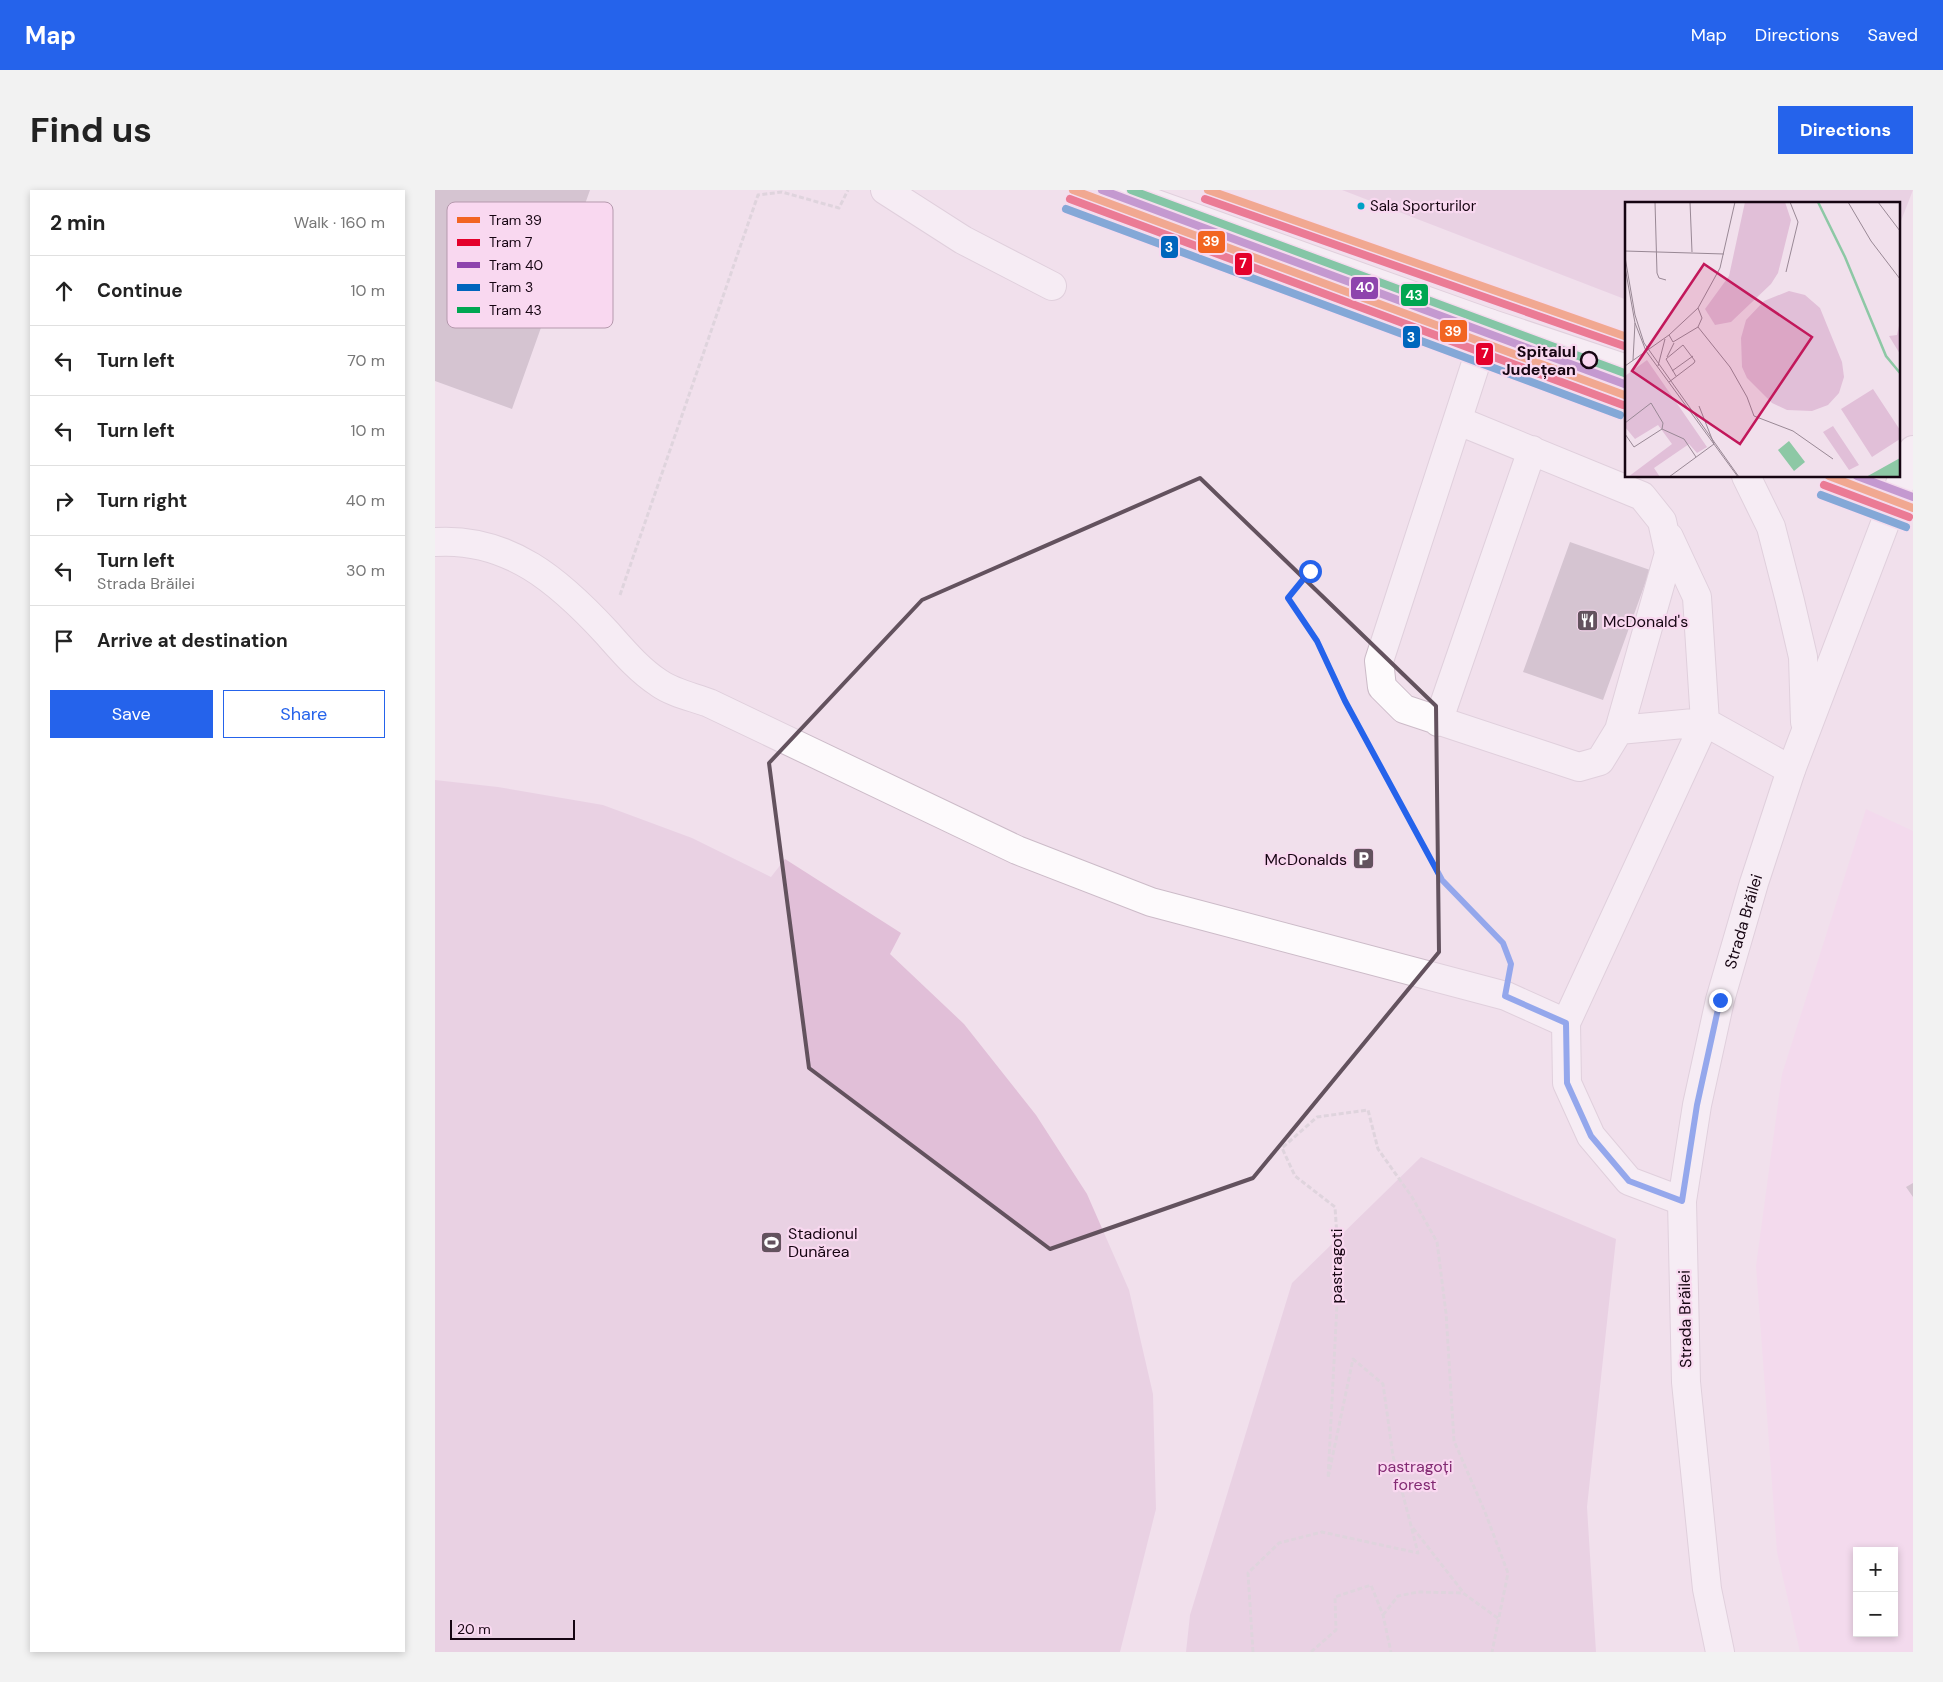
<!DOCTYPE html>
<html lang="en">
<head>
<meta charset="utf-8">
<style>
  body { margin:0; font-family:"DM Sans",sans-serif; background:#f2f2f2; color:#222 }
  .controls { position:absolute; right:15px; bottom:15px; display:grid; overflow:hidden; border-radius:0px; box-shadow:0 2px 8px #0003 }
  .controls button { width:45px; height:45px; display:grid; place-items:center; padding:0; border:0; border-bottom:1px solid #e0e0e0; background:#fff; color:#222; font:25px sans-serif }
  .scale { position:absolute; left:15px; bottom:12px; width:125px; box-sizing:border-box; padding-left:5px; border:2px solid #160512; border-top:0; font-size:14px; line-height:18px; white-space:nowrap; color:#160512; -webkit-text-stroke:4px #f9d8f0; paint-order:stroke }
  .stop { position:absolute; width:15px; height:15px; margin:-11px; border:4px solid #2563eb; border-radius:50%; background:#fff }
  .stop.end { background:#2563eb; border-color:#fff; box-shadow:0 1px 5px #0008 }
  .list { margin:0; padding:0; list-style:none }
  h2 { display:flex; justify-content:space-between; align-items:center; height:65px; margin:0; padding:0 20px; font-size:21px }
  h2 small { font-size:16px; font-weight:400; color:#767676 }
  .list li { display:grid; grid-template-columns:32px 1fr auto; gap:15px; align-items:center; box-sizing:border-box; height:70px; padding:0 20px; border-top:1px solid #e0e0e0 }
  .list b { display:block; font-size:19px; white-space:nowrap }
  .list p { margin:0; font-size:16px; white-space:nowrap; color:#767676 }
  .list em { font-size:16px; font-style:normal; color:#767676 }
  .actions { display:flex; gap:10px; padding:15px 20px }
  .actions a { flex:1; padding:11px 0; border:1px solid #2563eb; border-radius:0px; text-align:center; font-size:18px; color:#2563eb }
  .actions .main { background:#2563eb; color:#fff }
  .icon { flex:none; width:28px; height:28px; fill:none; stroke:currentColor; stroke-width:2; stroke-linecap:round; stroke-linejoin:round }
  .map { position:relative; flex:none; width:1478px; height:1462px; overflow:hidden; border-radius:0px }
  header { display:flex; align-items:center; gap:30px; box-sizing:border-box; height:70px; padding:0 25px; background:#2563eb; color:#fff }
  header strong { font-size:24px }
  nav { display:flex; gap:28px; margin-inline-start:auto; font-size:18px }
  .intro { display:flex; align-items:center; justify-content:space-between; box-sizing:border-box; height:120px; padding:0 30px }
  h1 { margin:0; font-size:35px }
  .button { padding:12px 22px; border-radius:0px; background:#2563eb; color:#fff; font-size:18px; font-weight:700 }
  main { display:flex; gap:30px; padding:0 30px }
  aside { flex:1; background:#fff; border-radius:0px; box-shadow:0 2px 8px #0003 }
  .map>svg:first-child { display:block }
  .built { fill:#f6d3ed; fill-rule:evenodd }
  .green { fill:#e1bfd8 }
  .building { fill:#b3a2af }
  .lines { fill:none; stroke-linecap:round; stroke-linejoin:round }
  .minor-casing { stroke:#ccbbc8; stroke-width:30 }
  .major-casing { stroke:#ccbbc8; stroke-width:30 }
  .path { stroke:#cbc5ca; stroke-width:3; stroke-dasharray:5 2.5; stroke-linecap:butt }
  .minor { stroke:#fdfafc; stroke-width:28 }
  .major { stroke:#fdfafc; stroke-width:28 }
  .tram-1-casing { stroke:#f9d8f0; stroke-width:11 }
  .tram-2-casing { stroke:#f9d8f0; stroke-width:11 }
  .tram-3-casing { stroke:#f9d8f0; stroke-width:11 }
  .tram-4-casing { stroke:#f9d8f0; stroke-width:11 }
  .tram-5-casing { stroke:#f9d8f0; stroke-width:11 }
  .tram-1 { stroke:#f26522; stroke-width:8 }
  .tram-2 { stroke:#e4002b; stroke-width:8 }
  .tram-3 { stroke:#8e44ad; stroke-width:8 }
  .tram-4 { stroke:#0065bd; stroke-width:8 }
  .tram-5 { stroke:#00a651; stroke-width:8 }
  .route { stroke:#2563eb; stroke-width:6 }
  .marked { fill:none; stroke:#63525e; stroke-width:4; stroke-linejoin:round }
  .bus-dot { fill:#01a1c5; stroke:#f9d8f0; stroke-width:2 }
  .stop-dot { fill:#f9d8f0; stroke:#160512; stroke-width:2.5 }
  .labels { text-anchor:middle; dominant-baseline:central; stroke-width:4.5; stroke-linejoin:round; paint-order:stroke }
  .bus-label { font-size:15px; fill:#160512; stroke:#f9d8f0; text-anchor:start }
  .stop-label { font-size:16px; font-weight:bold; fill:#160512; stroke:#f9d8f0; text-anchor:end }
  .poi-label { font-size:16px; fill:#160512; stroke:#f9d8f0; text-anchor:start }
  .street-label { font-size:16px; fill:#160512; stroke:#f9d8f0 }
  .park-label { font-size:16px; fill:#832a73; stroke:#f9d8f0 }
  .inset-river { fill:none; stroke:#8dc8a5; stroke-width:2.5 }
  .inset-road { fill:none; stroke:#998895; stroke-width:1 }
  .view { fill:#c2185b; fill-opacity:0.15; stroke:#c2185b; stroke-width:2.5 }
  .inset-edge { fill:none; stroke:#160512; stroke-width:2.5 }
  .key { fill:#f9d8f0; stroke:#b599ad; stroke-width:1 }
  .key-label { font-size:14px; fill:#160512 }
  .line-badge { stroke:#f9d8f0; stroke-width:2 }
  .badge-label { font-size:14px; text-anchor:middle; font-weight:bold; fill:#fff }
</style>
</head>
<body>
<header>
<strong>Map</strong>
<nav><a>Map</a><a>Directions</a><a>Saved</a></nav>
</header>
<div class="intro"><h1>Find us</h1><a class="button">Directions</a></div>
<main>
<aside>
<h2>2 min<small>Walk · 160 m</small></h2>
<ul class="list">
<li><svg class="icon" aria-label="ahead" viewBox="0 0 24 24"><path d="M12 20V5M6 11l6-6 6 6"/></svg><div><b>Continue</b></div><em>10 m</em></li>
<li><svg class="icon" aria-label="left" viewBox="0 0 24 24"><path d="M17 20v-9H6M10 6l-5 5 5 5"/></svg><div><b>Turn left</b></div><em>70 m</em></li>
<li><svg class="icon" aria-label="left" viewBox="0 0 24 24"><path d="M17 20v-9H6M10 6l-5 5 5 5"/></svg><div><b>Turn left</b></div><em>10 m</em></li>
<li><svg class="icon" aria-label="right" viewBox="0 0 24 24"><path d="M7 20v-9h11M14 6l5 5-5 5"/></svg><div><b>Turn right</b></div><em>40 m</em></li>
<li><svg class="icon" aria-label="left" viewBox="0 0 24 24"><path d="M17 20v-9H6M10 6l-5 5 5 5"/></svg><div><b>Turn left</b><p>Strada Brăilei</p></div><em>30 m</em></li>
<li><svg class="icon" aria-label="arrive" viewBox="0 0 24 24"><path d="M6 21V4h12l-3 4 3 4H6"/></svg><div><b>Arrive at destination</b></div></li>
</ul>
<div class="actions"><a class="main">Save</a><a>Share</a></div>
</aside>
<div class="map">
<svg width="1478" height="1462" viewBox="0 0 1478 1462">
  <rect width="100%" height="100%" fill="#f1e0ec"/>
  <path class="built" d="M 1431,619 L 1478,641 L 1478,1462 L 1365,1462 L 1342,1362 L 1321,1076 L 1347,884 ZM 1422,1361 L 1459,1361 L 1459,1443 L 1422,1443 Z"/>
  <path class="green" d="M 907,0 L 1478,0 L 1464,36 L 1464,14 L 1192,14 L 1192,110 Z
    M 0,590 L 63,597 L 168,615 L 257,648 L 336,687 L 350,669 L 466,743 L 455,764 L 529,834 L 601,925 L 652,1004 L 694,1100 L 718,1204 L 721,1319 L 685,1462 L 0,1462 Z
    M 986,967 L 1181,1049 L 1152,1317 L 1161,1462 L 751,1462 L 755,1425 L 857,1093 Z"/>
  <path class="building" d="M 0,0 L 155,0 L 77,219 L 0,191 Z
    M 1135,352 L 1215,380 L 1168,510 L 1088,482 Z
    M 1478,993 L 1478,1007 L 1471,997 Z"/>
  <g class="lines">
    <defs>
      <path id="minor" d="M 450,0 L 528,50 L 617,96
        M 1024,231 L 1207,306 L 1227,331 L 1234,363 L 1184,540 L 1165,571 L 1144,577 L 969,519 L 947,497 L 944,471 L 1054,133
        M 0,352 C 74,347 125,392 172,443 C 188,461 204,480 224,493 C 238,503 258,507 274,513 L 582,660 L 716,712 L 1071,806 L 1131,833
        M 1003,532 L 1097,260
        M 1184,540 L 1270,532 L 1262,407 L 1234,347
        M 1247,1011 L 1194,991 L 1156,946 L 1132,893 L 1131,833 L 1270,532 L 1356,580"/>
      <g id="major">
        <path d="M 682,0 L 1054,133 L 1192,179"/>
        <path d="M 1311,286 L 1336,337 L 1355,411 L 1368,467 L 1370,532"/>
        <path id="s1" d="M 1285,1462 L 1272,1399 L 1251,1192 L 1247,1011 L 1262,915 L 1285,810 L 1319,693 L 1356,580 L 1478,260"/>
      </g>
    </defs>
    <use href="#minor" class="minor-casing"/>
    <use href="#major" class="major-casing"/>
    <path class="path" d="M 875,381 L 853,408 L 882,451 L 910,511 L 1007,691 L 1068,753 L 1074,769
      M 185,405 L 323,5 L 347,2 L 404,18 L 413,0
      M 978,1338 L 1028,1402
      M 948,1425 L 963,1406 L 983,1402 L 1028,1403 L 1064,1429
      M 818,1462 L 813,1383 L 844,1353 L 887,1342 L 983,1363 L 958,1266 L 948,1194 L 918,1169 L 893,1288 L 904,1076 L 900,1017 L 860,986 L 847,958 L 882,927 L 933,920 L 943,959 L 977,1007 L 1002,1052 L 1011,1123 L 1019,1251 L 1050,1322 L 1073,1383 L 1057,1462
      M 876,1462 L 901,1440 L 900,1407 L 936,1395 L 948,1425 L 956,1462"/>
    <use href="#minor" class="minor"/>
    <use href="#major" class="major"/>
    <defs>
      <path id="tram-1" d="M 638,0 L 1192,206
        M 773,0 L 1192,147
        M 1394,286 L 1478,318"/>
      <path id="tram-2" d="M 635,9 L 1188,215
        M 770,9 L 1189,156
        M 1389,295 L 1474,327"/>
      <path id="tram-3" d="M 667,0 L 1192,195
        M 1422,286 L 1478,307"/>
      <path id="tram-4" d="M 631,19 L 1185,225
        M 1386,305 L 1471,337"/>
      <path id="tram-5" d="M 696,0 L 1192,184"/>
    </defs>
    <use href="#tram-1" class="tram-1-casing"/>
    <use href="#tram-2" class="tram-2-casing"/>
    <use href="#tram-3" class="tram-3-casing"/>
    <use href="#tram-4" class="tram-4-casing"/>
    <use href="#tram-5" class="tram-5-casing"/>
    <use href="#tram-1" class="tram-1"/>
    <use href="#tram-2" class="tram-2"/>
    <use href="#tram-3" class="tram-3"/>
    <use href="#tram-4" class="tram-4"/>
    <use href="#tram-5" class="tram-5"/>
  </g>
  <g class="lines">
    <path class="route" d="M 875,381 L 853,408 L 882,451 L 910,511 L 1007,690 L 1068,753 L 1076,774 L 1070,806 L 1131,833 L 1132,893 L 1156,946 L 1194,991 L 1247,1011 L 1262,915 L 1285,810"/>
  </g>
  <path d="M0 0H1478V1462H0ZM 765,288 L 1001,516 L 1004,762 L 818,988 L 615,1059 L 374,878 L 334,573 L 487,410 Z" fill="#f1e0ec" fill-opacity=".55" fill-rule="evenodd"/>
  <path class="marked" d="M 765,288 L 1001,516 L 1004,762 L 818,988 L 615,1059 L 374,878 L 334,573 L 487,410 Z"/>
  <defs>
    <symbol id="restaurant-square" viewBox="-11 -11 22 22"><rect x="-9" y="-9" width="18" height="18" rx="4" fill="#63525e" stroke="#f9d8f0"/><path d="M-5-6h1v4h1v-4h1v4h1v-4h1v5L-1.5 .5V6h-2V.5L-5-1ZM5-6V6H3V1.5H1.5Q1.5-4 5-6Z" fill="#fff"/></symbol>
    <symbol id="parking-square" viewBox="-11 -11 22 22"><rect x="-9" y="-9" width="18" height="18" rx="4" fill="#63525e" stroke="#f9d8f0"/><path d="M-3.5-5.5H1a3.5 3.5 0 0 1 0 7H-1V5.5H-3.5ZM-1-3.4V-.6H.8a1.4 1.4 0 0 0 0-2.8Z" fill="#fff"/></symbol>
    <symbol id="stadium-square" viewBox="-11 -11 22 22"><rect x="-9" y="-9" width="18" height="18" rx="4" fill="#63525e" stroke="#f9d8f0"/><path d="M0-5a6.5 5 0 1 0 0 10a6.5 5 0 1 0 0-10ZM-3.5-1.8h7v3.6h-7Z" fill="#fff"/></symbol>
  </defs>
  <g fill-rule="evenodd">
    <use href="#restaurant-square" x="1140" y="418" width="25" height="25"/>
    <use href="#parking-square" x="916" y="656" width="25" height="25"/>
    <use href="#stadium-square" x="324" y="1040" width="25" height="25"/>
  </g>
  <circle class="bus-dot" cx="926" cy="16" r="4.5"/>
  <circle class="stop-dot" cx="1154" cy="170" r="8"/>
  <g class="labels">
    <g class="bus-label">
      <text x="935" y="16">Sala Sporturilor</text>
    </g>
    <g class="stop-label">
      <text x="1141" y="161">Spitalul<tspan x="1141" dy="18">Județean</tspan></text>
    </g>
    <g class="poi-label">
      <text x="1168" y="431">McDonald's</text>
      <text x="912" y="669" text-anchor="end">McDonalds</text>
      <text x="353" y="1043">Stadionul<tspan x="353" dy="18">Dunărea</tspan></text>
    </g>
    <g class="street-label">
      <text stroke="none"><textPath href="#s1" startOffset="740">Strada Brăilei</textPath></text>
      <text transform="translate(901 1076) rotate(-90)">pastragoti</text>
      <text transform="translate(1250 1129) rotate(-91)">Strada Brăilei</text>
    </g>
    <g class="park-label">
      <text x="980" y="1276">pastragoți<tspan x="980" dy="18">forest</tspan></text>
    </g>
  </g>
  <g transform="translate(1190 12)">
    <rect width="275" height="275" fill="#f1e0ec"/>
    <path d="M 120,0 L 160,0 L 166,18 L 153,71 L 146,82 L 106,120 L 90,123 L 80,107 L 104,74 ZM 164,89 L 180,93 L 195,106 L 217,160 L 219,175 L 214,191 L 203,203 L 187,209 L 162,208 L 147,201 L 122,176 L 117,165 L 116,136 L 121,118 L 139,99 ZM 275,119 L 275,152 L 264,134 L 272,133 ZM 22,158 L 82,245 L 72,251 L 64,242 L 29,266 L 35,275 L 3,275 L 47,242 L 33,223 L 10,237 L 0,225 L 0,174 ZM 248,187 L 275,228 L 275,237 L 247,255 L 216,207 ZM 208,224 L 234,263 L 224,268 L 198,230 Z" fill="#e1bfd8"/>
    <path d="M 164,239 L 180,260 L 169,269 L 153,248 ZM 275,256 L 275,275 L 241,275 Z" fill="#8dc8a5"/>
    <path class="inset-river" d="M 193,0 L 220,55 L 261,154 L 275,171"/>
    <path class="inset-road" d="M 30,0 L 32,71 L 34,76 L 41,78M 65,0 L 67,50M 223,0 L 246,39 L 275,77M 253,0 L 275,29M 0,49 L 99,52M 0,55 L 10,113 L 19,141 L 114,275M 0,65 L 10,121 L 21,149M 161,70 L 173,20 L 165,0M 73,125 L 105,165 L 122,195 L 129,214 L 168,229 L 208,257M 44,133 L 48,140 L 73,125 L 77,116 L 73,106M 21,149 L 113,275M 42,155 L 49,141M 8,158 L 10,121M 0,164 L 44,133 L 73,106 L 95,66 L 110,0M 33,164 L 40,137M 47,169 L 68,154M 44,180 L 69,161 L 70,159 L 58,143 L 41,157 L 51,174M 0,221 L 26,201 L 38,221 L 37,227 L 59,237 L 71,255M 0,232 L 9,245 L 37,227M 44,275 L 89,242 L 74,204"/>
    <path class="view" d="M 79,62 L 187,135 L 115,242 L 7,169 Z"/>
    <rect width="275" height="275" class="inset-edge"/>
  </g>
  <rect x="12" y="12" width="166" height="126" rx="8" class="key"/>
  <rect x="22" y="27" width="23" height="6" fill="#f26522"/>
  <rect x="22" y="49" width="23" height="7" fill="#e4002b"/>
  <rect x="22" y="72" width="23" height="6" fill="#8e44ad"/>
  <rect x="22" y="94" width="23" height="7" fill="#0065bd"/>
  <rect x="22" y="117" width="23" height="6" fill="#00a651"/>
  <g class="key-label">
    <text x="54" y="35">Tram 39</text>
    <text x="54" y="57">Tram 7</text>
    <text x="54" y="80">Tram 40</text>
    <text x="54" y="102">Tram 3</text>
    <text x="54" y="125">Tram 43</text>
  </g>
  <g class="line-badge">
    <rect x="762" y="40" width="29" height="24" rx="5" fill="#f26522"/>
    <rect x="725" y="45" width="19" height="24" rx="5" fill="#0065bd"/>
    <rect x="799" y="62" width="19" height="24" rx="5" fill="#e4002b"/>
    <rect x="915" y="86" width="29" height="24" rx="5" fill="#8e44ad"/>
    <rect x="965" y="93" width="29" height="24" rx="5" fill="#00a651"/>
    <rect x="1004" y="129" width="29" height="24" rx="5" fill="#f26522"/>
    <rect x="967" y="135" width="19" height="24" rx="5" fill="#0065bd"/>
    <rect x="1040" y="152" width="19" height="24" rx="5" fill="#e4002b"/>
  </g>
  <g class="badge-label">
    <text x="776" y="56">39</text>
    <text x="734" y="62">3</text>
    <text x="808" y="78">7</text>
    <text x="930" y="102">40</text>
    <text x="979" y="110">43</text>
    <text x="1018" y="146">39</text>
    <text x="976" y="152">3</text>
    <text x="1050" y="168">7</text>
  </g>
</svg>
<div class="controls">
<button>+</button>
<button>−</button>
</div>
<div class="scale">20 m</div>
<div class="stop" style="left:875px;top:381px"></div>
<div class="stop end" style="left:1285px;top:810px"></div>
</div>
</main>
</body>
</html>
